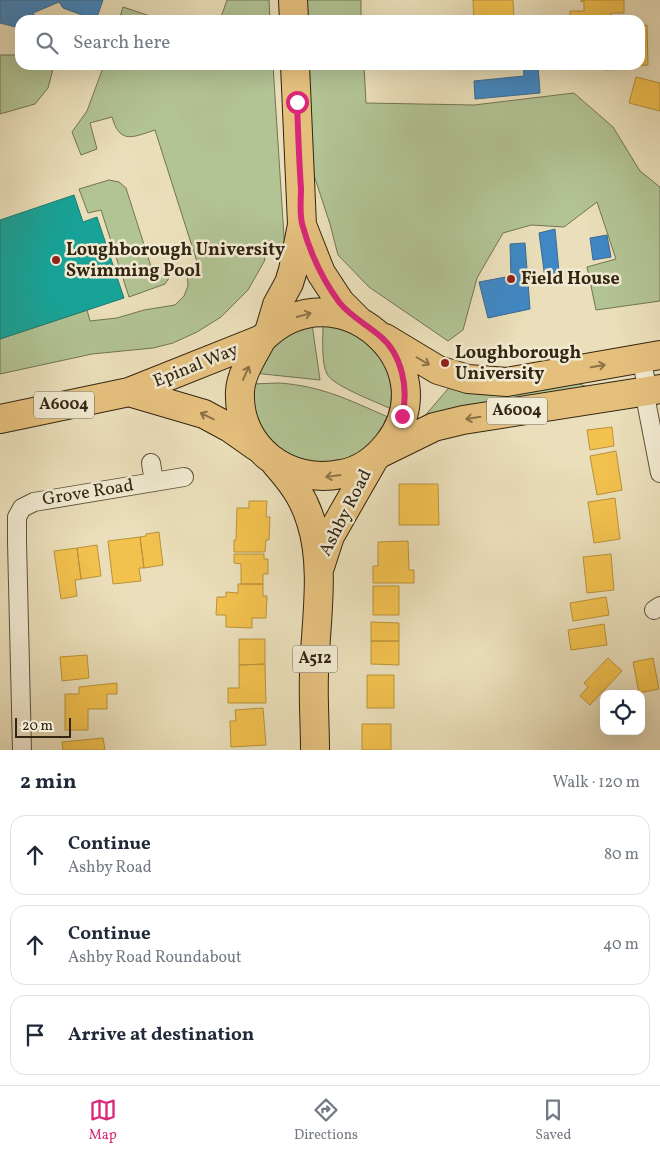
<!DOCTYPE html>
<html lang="en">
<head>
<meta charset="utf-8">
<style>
  body { margin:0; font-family:Vollkorn,serif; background:#f2f2f3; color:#1f2937 }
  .controls { position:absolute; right:15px; bottom:15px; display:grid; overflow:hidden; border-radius:10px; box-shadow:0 5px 20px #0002 }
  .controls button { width:45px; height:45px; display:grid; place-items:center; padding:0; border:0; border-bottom:1px solid #e0e1e3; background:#fff; color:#1f2937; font:25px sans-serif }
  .scale { position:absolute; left:15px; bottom:12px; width:56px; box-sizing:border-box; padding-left:5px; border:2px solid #322511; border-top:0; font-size:14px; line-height:18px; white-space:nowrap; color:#322511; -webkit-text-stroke:4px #f1ead2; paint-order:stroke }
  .stop { position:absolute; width:15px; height:15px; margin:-11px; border:4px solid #db2777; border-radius:50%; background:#fff }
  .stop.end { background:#db2777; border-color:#fff; box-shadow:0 1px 5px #0008 }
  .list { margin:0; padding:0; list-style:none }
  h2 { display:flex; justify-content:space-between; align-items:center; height:65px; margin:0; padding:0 20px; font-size:21px }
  h2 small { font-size:16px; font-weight:400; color:#747a83 }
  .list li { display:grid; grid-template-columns:32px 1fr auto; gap:15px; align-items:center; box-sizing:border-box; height:80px; margin:0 10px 10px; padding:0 10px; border:1px solid #e0e1e3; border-radius:15px }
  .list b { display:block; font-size:19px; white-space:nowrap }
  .list p { margin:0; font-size:16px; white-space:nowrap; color:#747a83 }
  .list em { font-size:16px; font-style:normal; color:#747a83 }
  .icon { flex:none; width:28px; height:28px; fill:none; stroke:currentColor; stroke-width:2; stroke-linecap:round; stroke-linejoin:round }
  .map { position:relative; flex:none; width:660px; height:750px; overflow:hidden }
  .search { position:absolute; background:#fff; box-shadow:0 5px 20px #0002; left:15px; right:15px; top:15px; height:55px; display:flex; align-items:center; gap:12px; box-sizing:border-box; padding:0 18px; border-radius:15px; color:#747a83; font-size:19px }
  .sheet { height:335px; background:#fff }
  nav { display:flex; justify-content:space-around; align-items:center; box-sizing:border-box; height:70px; border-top:1px solid #e0e1e3; background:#fff; font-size:14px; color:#747a83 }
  nav a { display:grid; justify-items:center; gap:2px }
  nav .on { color:#db2777 }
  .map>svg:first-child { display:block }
  .green { fill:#b2c394; stroke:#727452 }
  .homes { fill:#f2c14e; stroke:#b8923c }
  .schools { fill:#3f88c5; stroke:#3b6a8f }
  .public { fill:#17a398; stroke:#1f7d70 }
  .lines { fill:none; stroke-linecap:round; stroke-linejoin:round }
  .street-casing { stroke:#60543b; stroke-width:20 }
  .primary-casing { stroke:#322511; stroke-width:30 }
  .street { stroke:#f1ead2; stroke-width:18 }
  .primary { stroke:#e5c07d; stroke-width:28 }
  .oneway { stroke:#8c7247 }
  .route { stroke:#db2777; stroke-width:6 }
  .poi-dot { fill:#8f2418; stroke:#f1ead2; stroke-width:2 }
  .labels { text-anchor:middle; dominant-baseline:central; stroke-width:5; stroke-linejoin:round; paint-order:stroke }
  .shield { fill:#f1ead2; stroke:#6b604b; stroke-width:1 }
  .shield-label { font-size:16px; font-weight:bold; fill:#322511 }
  .poi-label { font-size:18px; font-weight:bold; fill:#322511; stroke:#f1ead2; text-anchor:start }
  .street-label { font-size:18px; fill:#322511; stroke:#f1ead2 }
</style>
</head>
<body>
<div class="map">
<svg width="660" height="750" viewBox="0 0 660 750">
  <rect width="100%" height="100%" fill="#eadfba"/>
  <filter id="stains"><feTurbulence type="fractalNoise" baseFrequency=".004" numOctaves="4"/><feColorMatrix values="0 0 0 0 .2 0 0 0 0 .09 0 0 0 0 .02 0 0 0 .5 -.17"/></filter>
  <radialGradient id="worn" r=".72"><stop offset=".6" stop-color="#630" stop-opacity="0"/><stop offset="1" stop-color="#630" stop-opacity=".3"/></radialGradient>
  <path class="green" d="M 227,0 L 269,0 L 270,20 L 220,20 Z
    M 303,0 L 361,0 L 361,20 L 304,20 Z
    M 123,7 L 162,20 L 119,20 Z
    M 0,55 L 20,55 L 20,65 L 54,65 L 48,88 L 35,104 L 0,114 Z
    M 104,65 L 273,65 L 285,252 L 264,255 L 265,260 L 248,290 L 221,317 L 197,332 L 173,343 L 153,348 L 92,354 L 0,374 L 0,339 L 87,310 L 90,321 L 117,318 L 144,310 L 175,305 L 184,296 L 188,286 L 187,270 L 198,265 L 155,130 C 133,137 120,145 112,117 L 90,123 L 97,149 L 81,155 L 72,132 L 87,111 Z
    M 304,65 L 364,65 L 366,103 L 474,105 L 574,93 L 613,127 L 640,171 L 660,187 L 660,301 L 596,310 L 587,267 L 616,259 L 597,202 L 564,227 L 531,225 L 503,233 L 477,278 L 463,330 L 448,341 L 369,287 L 338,255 L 330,224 L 305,148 Z
    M 109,180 L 119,182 L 126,188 L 155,279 L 168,275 L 169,278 L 165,284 L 129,297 L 101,210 L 88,213 L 79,189 Z
    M 323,323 L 360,334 L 384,361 L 390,377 L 392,391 L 391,409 C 377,402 333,386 327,374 C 321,363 323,336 323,323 Z
    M 312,324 L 320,380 L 254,373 L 275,341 Z
    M 574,382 L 596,390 C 539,396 478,398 423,418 L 453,383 Z
    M 279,383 C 322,386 349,400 388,417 L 381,431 L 367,448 L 350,459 L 327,467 L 284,458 L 259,428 L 253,405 L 252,384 Z"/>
  <path class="homes" d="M 473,0 L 513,0 L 514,20 L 474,20 Z
    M 581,0 L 624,0 L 624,13 L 611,13 L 612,20 L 570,20 L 570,11 L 584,11 L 584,1 L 581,2 Z
    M 647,25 L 648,65 L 628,66 L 628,69 L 605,70 L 605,66 L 572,68 L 572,65 L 640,65 L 640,26 Z
    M 636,77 L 660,83 L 660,111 L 629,103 Z
    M 612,427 L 614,446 L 590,450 L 587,430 Z
    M 616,451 L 622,490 L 597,495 L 590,456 Z
    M 399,484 L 438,484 L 439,525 L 399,525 Z
    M 615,498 L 620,539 L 594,543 L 588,502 Z
    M 249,501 L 267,501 L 266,517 L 270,517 L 269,540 L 266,540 L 265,552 L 234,552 L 234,540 L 236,540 L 237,508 L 249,508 Z
    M 159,532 L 163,565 L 144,568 L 140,537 L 146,536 L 146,534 Z
    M 140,537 L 144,568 L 139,568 L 141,581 L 113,584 L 108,541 Z
    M 408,541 L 409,570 L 414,570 L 414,583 L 373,583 L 373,566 L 378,566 L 378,542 Z
    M 97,545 L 101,576 L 81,579 L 77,548 Z
    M 77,548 L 81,579 L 75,580 L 77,596 L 61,599 L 54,551 Z
    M 234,554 L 264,554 L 264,559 L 268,559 L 268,574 L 263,574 L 263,584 L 241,584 L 241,564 L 234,563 Z
    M 611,554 L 614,590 L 587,593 L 583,557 Z
    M 238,584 L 263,584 L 263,596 L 267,596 L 266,618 L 252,618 L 252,628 L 226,627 L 226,615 L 216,615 L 217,597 L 226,597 L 226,592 L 238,593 Z
    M 373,586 L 399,586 L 399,615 L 373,615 Z
    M 606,597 L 609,615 L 573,621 L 570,603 Z
    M 371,622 L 399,623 L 399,641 L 371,641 Z
    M 604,624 L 607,645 L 571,650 L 568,630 Z
    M 239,639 L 265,639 L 265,664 L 239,665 Z
    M 371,641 L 399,641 L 399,665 L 371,664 Z
    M 87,655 L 89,678 L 62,681 L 60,657 Z
    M 608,658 L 622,671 L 590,705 L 580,696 L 588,687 L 584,683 Z
    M 653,658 L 659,689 L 639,693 L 633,662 Z
    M 265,664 L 266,703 L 228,703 L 228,688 L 239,688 L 239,665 Z
    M 367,675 L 394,675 L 394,708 L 367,708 Z
    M 117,683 L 117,694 L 107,694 L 107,709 L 88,709 L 88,730 L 65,730 L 65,694 L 79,694 L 79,687 Z
    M 263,708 L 266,745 L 231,747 L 230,721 L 236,721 L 235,710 Z
    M 362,724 L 391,724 L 391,750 L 362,750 Z
    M 103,738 L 105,750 L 63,750 L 62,742 Z"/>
  <path class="schools" d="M 0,0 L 103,0 L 96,20 L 63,8 L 59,2 L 33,13 L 37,20 L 20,20 L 20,28 L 0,23 Z
    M 523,65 L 538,65 L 540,93 L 475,99 L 474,81 L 524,76 Z
    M 555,229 L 560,282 L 546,286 L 539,233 Z
    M 607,235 L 611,257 L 593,260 L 590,238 Z
    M 525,243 L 530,309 L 488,318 L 479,282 L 511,276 L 510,244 Z"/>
  <path class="public" d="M 74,195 L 83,222 L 97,217 L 124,298 L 0,339 L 0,220 Z"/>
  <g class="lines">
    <defs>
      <path id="street" d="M 641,358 L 648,391 L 647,406 L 660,473
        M 151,463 L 154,482
        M 654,610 L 660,606
        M 22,750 L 17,542 L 17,517 L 22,508 L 34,502 L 184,477"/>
      <path id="primary" d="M 293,0 L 294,20
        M 302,225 L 321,273 L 340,302 L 358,320
        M 269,332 L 277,305 L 289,283 L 293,270 L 302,225 L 295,65
        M 385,338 L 438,370 L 468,379 L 507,382 L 660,355
        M 129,392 L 204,414 L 230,428 L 257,447
        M 0,419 L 129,392 L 262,339 C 337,263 450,365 388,444 C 376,459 361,471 341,474 C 288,485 237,447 240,391 C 241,373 254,354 262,339
        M 381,453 L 434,427 L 463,420 L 660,389
        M 276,464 C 292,482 304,498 311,522 C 326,568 315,626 314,674 C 313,699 315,725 315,750
        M 320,567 L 330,536 L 374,459"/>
    </defs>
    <use href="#street" class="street-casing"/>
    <use href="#primary" class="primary-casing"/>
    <use href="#street" class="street"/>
    <use href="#primary" class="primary"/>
  </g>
  <defs><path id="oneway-shaft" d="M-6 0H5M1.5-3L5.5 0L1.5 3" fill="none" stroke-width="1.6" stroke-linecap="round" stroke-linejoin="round" transform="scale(1.25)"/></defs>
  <g class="oneway">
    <use href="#oneway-shaft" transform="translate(304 315) rotate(-15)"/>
    <use href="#oneway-shaft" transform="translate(423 361) rotate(30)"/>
    <use href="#oneway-shaft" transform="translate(598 366) rotate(-10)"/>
    <use href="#oneway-shaft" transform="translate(246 373) rotate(-66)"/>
    <use href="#oneway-shaft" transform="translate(207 416) rotate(-154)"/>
    <use href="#oneway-shaft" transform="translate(473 418) rotate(171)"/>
    <use href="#oneway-shaft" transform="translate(333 476) rotate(172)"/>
  </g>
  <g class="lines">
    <path class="route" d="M 297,102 C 298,131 299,160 301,189 C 301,201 299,216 303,227 C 310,252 323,280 339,302 C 350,316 366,324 380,336 C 402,354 409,389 402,416"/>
  </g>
  <g class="poi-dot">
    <circle cx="56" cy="260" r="5"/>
    <circle cx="511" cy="279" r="5"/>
    <circle cx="445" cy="363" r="5"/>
  </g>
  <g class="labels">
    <g class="shield">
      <rect x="34" y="391.5" width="60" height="27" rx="4"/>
      <rect x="487" y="397.5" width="60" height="27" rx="4"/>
      <rect x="292.5" y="645.5" width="45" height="27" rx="4"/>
    </g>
    <g class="shield-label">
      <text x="64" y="405">A6004</text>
      <text x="517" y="411">A6004</text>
      <text x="315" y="659">A512</text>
    </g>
    <g class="poi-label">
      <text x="66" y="250">Loughborough University<tspan x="66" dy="21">Swimming Pool</tspan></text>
      <text x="521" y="279">Field House</text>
      <text x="455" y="353">Loughborough<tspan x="455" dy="21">University</tspan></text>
    </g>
    <g class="street-label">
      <text transform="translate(196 366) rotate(-22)">Epinal Way</text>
      <text transform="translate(88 493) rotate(-9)">Grove Road</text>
      <text transform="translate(346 513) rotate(-63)">Ashby Road</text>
    </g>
  </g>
  <rect width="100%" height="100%" filter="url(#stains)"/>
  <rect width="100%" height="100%" fill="url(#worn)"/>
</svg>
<div class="controls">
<button><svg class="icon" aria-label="locate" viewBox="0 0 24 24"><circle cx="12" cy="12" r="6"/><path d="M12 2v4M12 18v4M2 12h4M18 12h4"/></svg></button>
</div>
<div class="scale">20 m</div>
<div class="stop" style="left:297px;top:102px"></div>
<div class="stop end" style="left:402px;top:416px"></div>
<div class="search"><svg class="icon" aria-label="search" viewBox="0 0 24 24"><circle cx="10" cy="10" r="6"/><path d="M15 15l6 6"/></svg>Search here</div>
</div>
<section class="sheet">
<h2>2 min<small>Walk · 120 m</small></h2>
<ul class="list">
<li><svg class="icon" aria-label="ahead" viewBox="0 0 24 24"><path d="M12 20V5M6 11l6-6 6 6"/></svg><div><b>Continue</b><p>Ashby Road</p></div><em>80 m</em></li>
<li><svg class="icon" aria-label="ahead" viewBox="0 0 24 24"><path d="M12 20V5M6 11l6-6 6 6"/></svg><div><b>Continue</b><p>Ashby Road Roundabout</p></div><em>40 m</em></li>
<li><svg class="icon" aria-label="arrive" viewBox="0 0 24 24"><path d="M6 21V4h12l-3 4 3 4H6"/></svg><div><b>Arrive at destination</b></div></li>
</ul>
</section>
<nav>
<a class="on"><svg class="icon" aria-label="map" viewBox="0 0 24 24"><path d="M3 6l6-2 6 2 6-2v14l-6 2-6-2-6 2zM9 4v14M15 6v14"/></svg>Map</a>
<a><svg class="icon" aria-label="directions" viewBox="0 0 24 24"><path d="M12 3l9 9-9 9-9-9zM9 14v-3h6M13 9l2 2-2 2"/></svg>Directions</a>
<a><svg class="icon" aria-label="saved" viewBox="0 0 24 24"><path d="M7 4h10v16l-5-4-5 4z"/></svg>Saved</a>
</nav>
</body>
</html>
